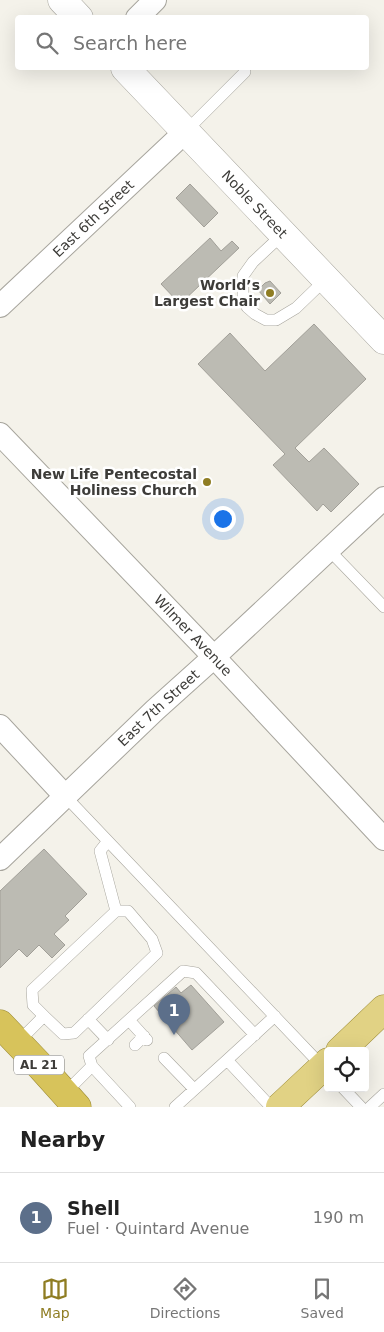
<!DOCTYPE html>
<html lang="en">
<head>
<meta charset="utf-8">
<style>
  body { margin:0; font-family:"DejaVu Sans",sans-serif; background:#f6f6f6; color:#222 }
  .controls { position:absolute; right:15px; bottom:15px; display:grid; overflow:hidden; border-radius:5px; box-shadow:0 5px 20px #0002 }
  .controls button { width:45px; height:45px; display:grid; place-items:center; padding:0; border:0; border-bottom:1px solid #e0e0e0; background:#fff; color:#222; font:25px sans-serif }
  .you { position:absolute; left:222px; top:518px; width:18px; height:18px; margin:-12px; border:4px solid #fff; border-radius:50%; background:#1a73e8; box-shadow:0 0 0 8px #1a73e833 }
  .badge { display:grid; place-items:center; width:32px; height:32px; border-radius:50%; background:#8f7d23; color:#fff; font-size:16px; font-weight:700 }
  .pin { position:absolute; translate:-50% -41px; filter:drop-shadow(0 1px 2px #0008) }
  .pin::after { content:''; position:absolute; top:26px; width:18px; height:15px; background:inherit; clip-path:polygon(0 0,100% 0,50% 100%) }
  .list { margin:0; padding:0; list-style:none }
  h2 { display:flex; justify-content:space-between; align-items:center; height:65px; margin:0; padding:0 20px; font-size:21px }
  h2 small { font-size:16px; font-weight:400; color:#767676 }
  .list li { display:grid; grid-template-columns:32px 1fr auto; gap:15px; align-items:center; box-sizing:border-box; height:90px; padding:0 20px; border-top:1px solid #e0e0e0 }
  .list b { display:block; font-size:19px; white-space:nowrap }
  .list p { margin:0; font-size:16px; white-space:nowrap; color:#767676 }
  .list em { font-size:16px; font-style:normal; color:#767676 }
  .icon { flex:none; width:28px; height:28px; fill:none; stroke:currentColor; stroke-width:2; stroke-linecap:round; stroke-linejoin:round }
  .map { position:relative; flex:none; width:384px; height:1107px; overflow:hidden }
  .search { position:absolute; background:#fff; box-shadow:0 5px 20px #0002; left:15px; right:15px; top:15px; height:55px; display:flex; align-items:center; gap:12px; box-sizing:border-box; padding:0 18px; border-radius:5px; color:#767676; font-size:19px }
  .sheet { height:155px; background:#fff }
  nav { display:flex; justify-content:space-around; align-items:center; box-sizing:border-box; height:70px; border-top:1px solid #e0e0e0; background:#fff; font-size:14px; color:#767676 }
  nav a { display:grid; justify-items:center; gap:2px }
  nav .on { color:#8f7d23 }
  .map>svg:first-child { display:block }
  .building { fill:#bcbbb3; stroke:#a19f98 }
  .lines { fill:none; stroke-linecap:round; stroke-linejoin:round }
  .service-casing { stroke:#a7a59d; stroke-width:12 }
  .minor-casing { stroke:#a7a59d; stroke-width:24 }
  .secondary-casing { stroke:#a7a59d; stroke-width:29 }
  .primary-casing { stroke:#9b8a34; stroke-width:29 }
  .trunk-casing { stroke:#9b8a34; stroke-width:29 }
  .service { stroke:#fff; stroke-width:11 }
  .minor { stroke:#fff; stroke-width:22 }
  .secondary { stroke:#fff; stroke-width:28 }
  .primary { stroke:#e1d284; stroke-width:28 }
  .trunk { stroke:#d7c35b; stroke-width:28 }
  .poi-dot { fill:#8f7d23; stroke:#fff; stroke-width:2 }
  .labels { text-anchor:middle; dominant-baseline:central; stroke-width:5; stroke-linejoin:round; paint-order:stroke }
  .shield { fill:#fff; stroke:#777674; stroke-width:1 }
  .shield-label { font-size:12px; font-weight:bold; fill:#3d3c39 }
  .street-label { font-size:14px; fill:#3d3c39; stroke:#fff }
  .poi-label { font-size:14px; font-weight:bold; fill:#3d3c39; stroke:#fff; text-anchor:end }
</style>
</head>
<body>
<div class="map">
<svg width="384" height="1107" viewBox="0 0 384 1107">
  <rect width="100%" height="100%" fill="#f4f2ea"/>
  <path class="building" d="M 190,184 L 218,213 L 204,227 L 176,198 Z
    M 210,238 L 221,251 L 232,241 L 239,248 L 180,304 L 161,284 Z
    M 270,281 L 281,293 L 270,304 L 258,290 L 265,283 Z
    M 314,324 L 366,379 L 295,448 L 309,462 L 324,448 L 359,484 L 331,512 L 323,504 L 317,511 L 273,465 L 285,454 L 198,364 L 230,333 L 265,371 Z
    M 44,849 L 87,894 L 65,916 L 69,920 L 54,934 L 65,945 L 52,958 L 39,945 L 27,957 L 19,949 L 0,968 L 0,891 Z
    M 191,985 L 224,1022 L 192,1050 L 154,1006 L 176,987 L 181,993 Z"/>
  <g class="lines">
    <defs>
      <path id="service" d="M 185,132 L 245,72
        M 283,234 L 253,262 L 243,276 L 243,295 L 247,307 L 255,314 L 266,320 L 276,320 L 296,308 L 326,279
        M 329,550 L 384,607
        M 66,797 L 323,1067
        M 108,841 L 100,851 L 116,911
        M 88,1019 L 108,1040
        M 129,1020 L 147,1040
        M 18,1042 L 44,1016 L 63,1034 L 74,1033 L 157,953 L 152,939 L 128,911 L 116,911 L 32,990 L 33,1005 L 44,1016
        M 135,1045 L 144,1036
        M 164,1058 L 194,1089
        M 92,1066 L 89,1056 L 183,971 L 196,973 L 255,1035
        M 343,1088 L 361,1107
        M 64,1094 L 92,1066 L 130,1107
        M 175,1107 L 227,1060
        M 271,1107 L 227,1060 L 275,1016
        M 370,1107 L 384,1094"/>
      <g id="minor">
        <path d="M 137,18 L 155,0"/>
        <path id="s1" d="M 0,306 L 185,132"/>
        <path id="s2" d="M 0,434 L 214,657 L 384,839"/>
        <path d="M 0,726 L 66,797"/>
        <path id="s3" d="M 0,859 L 155,710 L 214,657 L 384,498"/>
      </g>
      <g id="secondary">
        <path d="M 62,0 L 79,18"/>
        <path id="s4" d="M 125,68 L 384,340"/>
      </g>
      <path id="primary" d="M 340,1051 L 384,1009
        M 280,1107 L 328,1062"/>
      <path id="trunk" d="M 0,1024 L 41,1067 L 77,1107"/>
    </defs>
    <use href="#service" class="service-casing"/>
    <use href="#minor" class="minor-casing"/>
    <use href="#secondary" class="secondary-casing"/>
    <use href="#primary" class="primary-casing"/>
    <use href="#trunk" class="trunk-casing"/>
    <use href="#service" class="service"/>
    <use href="#minor" class="minor"/>
    <use href="#secondary" class="secondary"/>
    <use href="#primary" class="primary"/>
    <use href="#trunk" class="trunk"/>
  </g>
  <g class="poi-dot">
    <circle cx="270" cy="293" r="5"/>
    <circle cx="207" cy="482" r="5"/>
  </g>
  <g class="labels">
    <rect class="shield" x="14" y="1055.5" width="50" height="19" rx="4"/>
    <g class="shield-label">
      <text x="39" y="1065">AL 21</text>
    </g>
    <g class="street-label">
      <text stroke="none"><textPath href="#s4" startOffset="188">Noble Street</textPath></text>
      <text stroke="none"><textPath href="#s1" startOffset="128">East 6th Street</textPath></text>
      <text stroke="none"><textPath href="#s2" startOffset="279">Wilmer Avenue</textPath></text>
      <text stroke="none"><textPath href="#s3" startOffset="219">East 7th Street</textPath></text>
    </g>
    <g class="poi-label">
      <text x="260" y="285">World’s<tspan x="260" dy="16">Largest Chair</tspan></text>
      <text x="197" y="474">New Life Pentecostal<tspan x="197" dy="16">Holiness Church</tspan></text>
    </g>
  </g>
</svg>
<div class="controls">
<button><svg class="icon" aria-label="locate" viewBox="0 0 24 24"><circle cx="12" cy="12" r="6"/><path d="M12 2v4M12 18v4M2 12h4M18 12h4"/></svg></button>
</div>
<div class="you"></div>
<div class="pin badge" style="left:174px;top:1035px;background:#5c6f8a">1</div>
<div class="search"><svg class="icon" aria-label="search" viewBox="0 0 24 24"><circle cx="10" cy="10" r="6"/><path d="M15 15l6 6"/></svg>Search here</div>
</div>
<section class="sheet">
<h2>Nearby<small></small></h2>
<ul class="list">
<li><span class="badge" style="background:#5c6f8a">1</span><div><b>Shell</b><p>Fuel · Quintard Avenue</p></div><em>190 m</em></li>
</ul>
</section>
<nav>
<a class="on"><svg class="icon" aria-label="map" viewBox="0 0 24 24"><path d="M3 6l6-2 6 2 6-2v14l-6 2-6-2-6 2zM9 4v14M15 6v14"/></svg>Map</a>
<a><svg class="icon" aria-label="directions" viewBox="0 0 24 24"><path d="M12 3l9 9-9 9-9-9zM9 14v-3h6M13 9l2 2-2 2"/></svg>Directions</a>
<a><svg class="icon" aria-label="saved" viewBox="0 0 24 24"><path d="M7 4h10v16l-5-4-5 4z"/></svg>Saved</a>
</nav>
</body>
</html>
